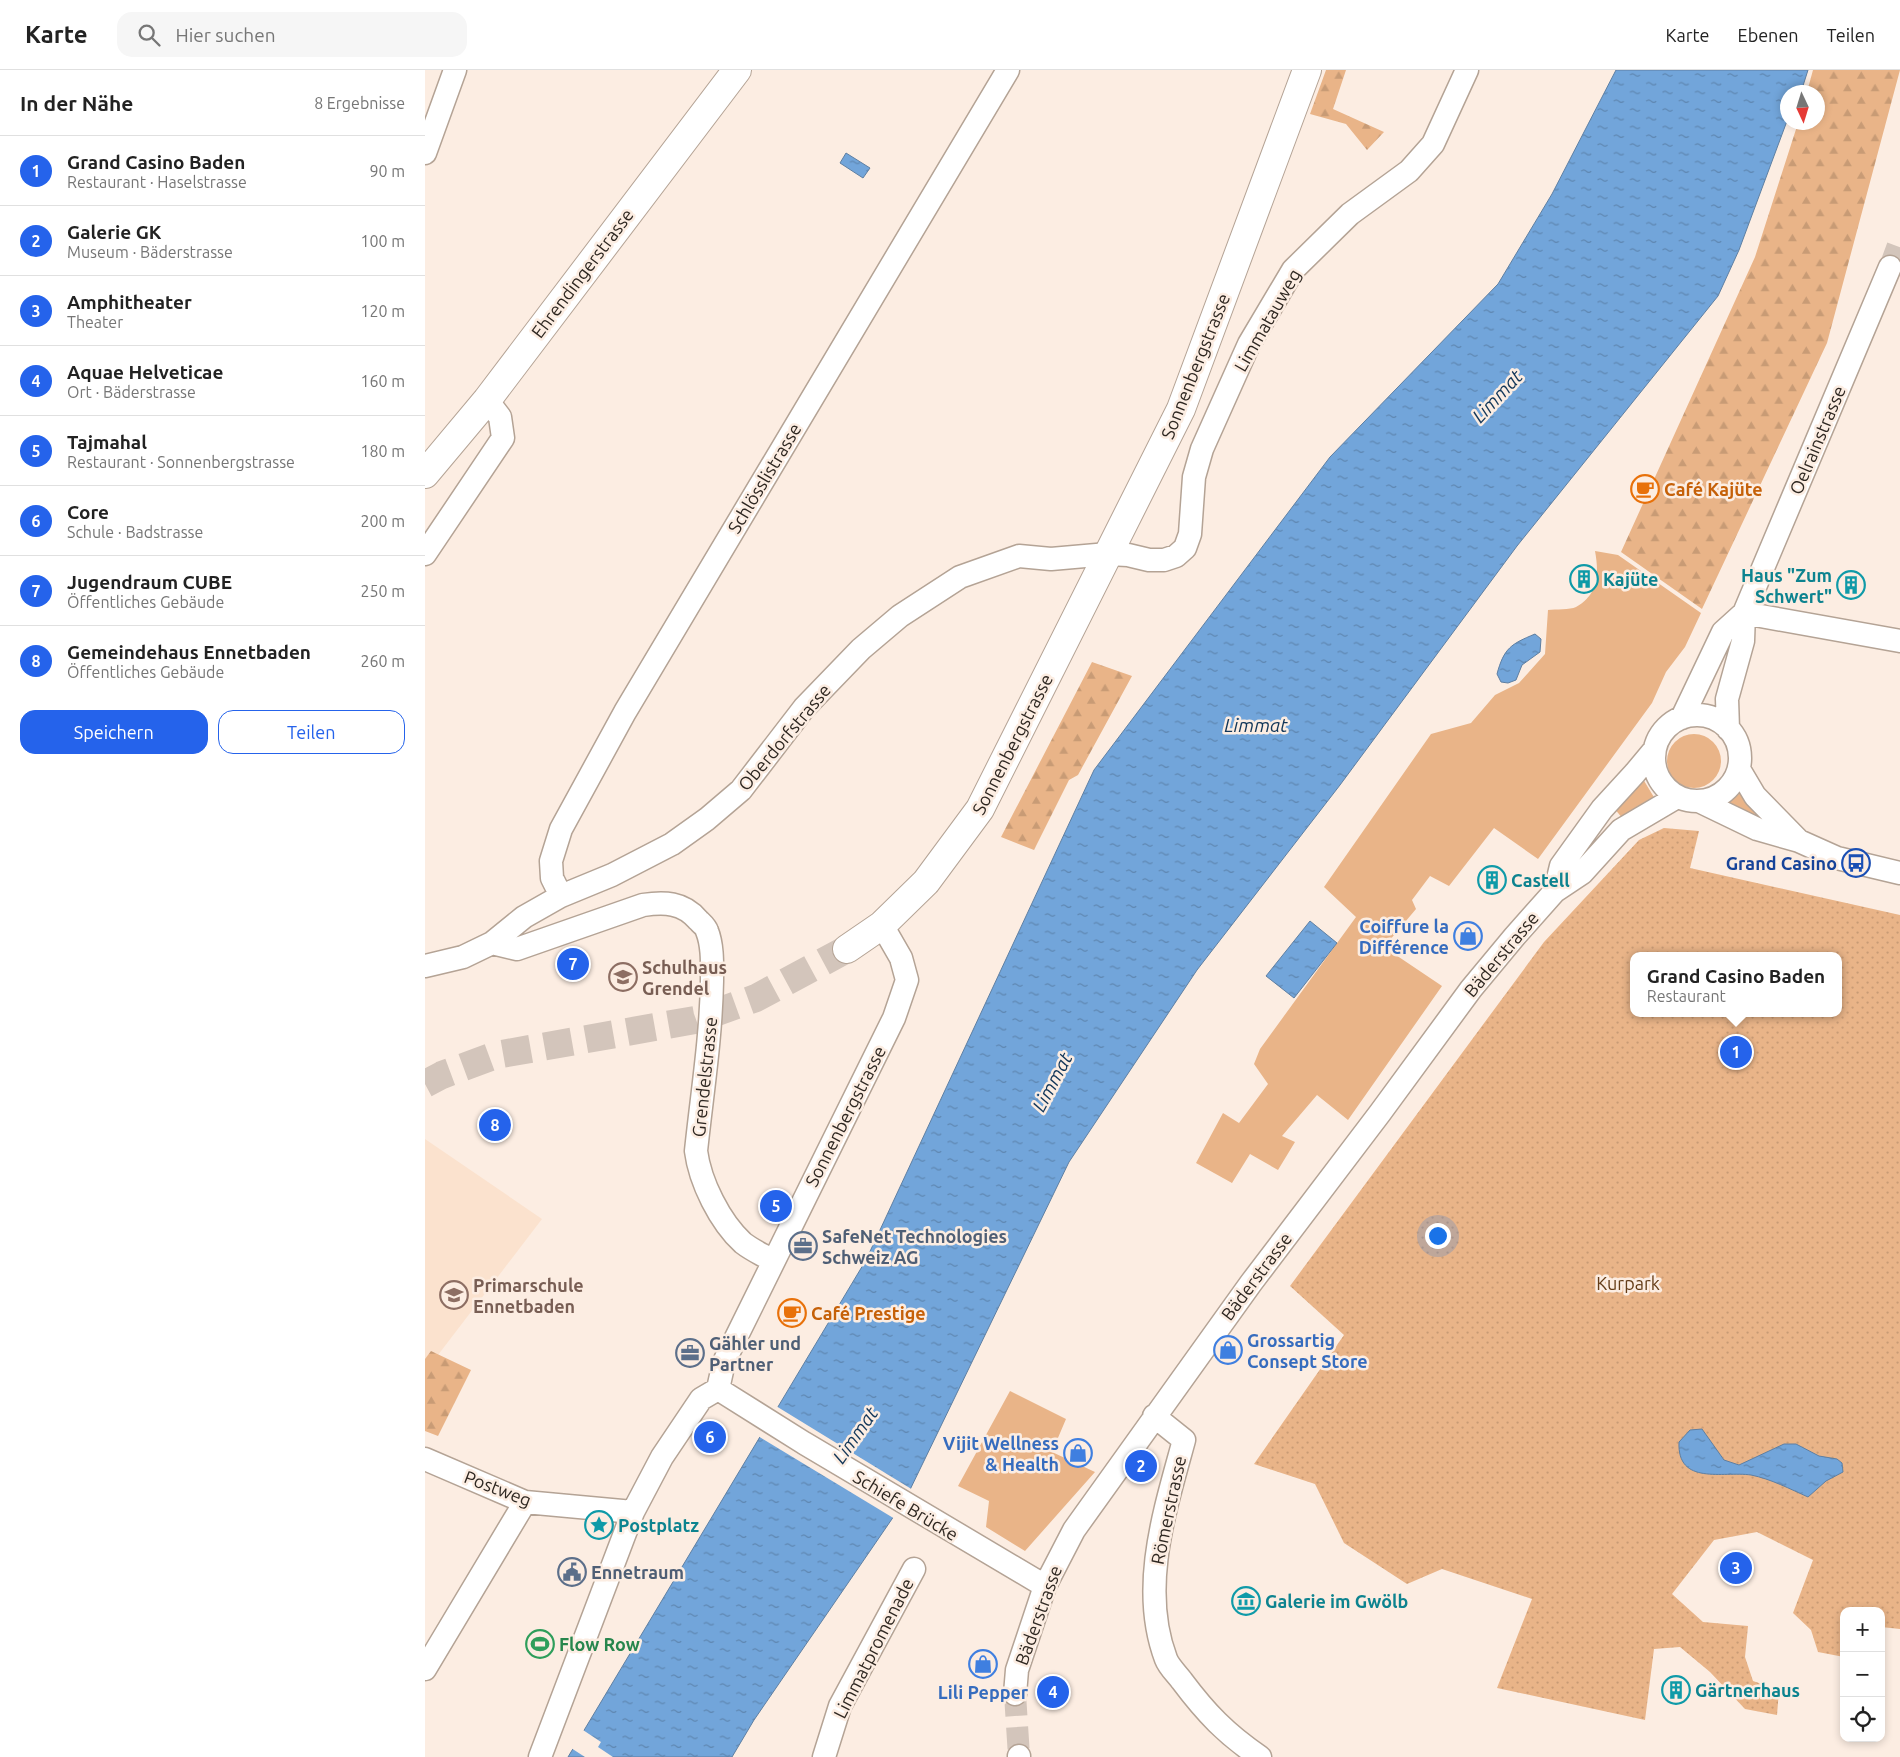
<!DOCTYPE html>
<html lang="de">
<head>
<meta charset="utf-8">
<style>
  body { margin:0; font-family:Ubuntu,sans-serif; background:#f6f6f6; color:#222 }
  .controls { position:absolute; right:15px; bottom:15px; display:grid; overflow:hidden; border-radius:10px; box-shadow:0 2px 8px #0003 }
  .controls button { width:45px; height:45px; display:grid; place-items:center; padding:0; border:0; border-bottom:1px solid #e0e0e0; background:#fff; color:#222; font:25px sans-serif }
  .compass { position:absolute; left:1355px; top:15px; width:45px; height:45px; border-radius:50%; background:#fff; box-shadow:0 2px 8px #0003; rotate:176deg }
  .you { position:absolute; left:1012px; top:1165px; width:18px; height:18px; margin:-12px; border:4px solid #fff; border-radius:50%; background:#1a73e8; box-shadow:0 0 0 8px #1a73e833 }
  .badge { display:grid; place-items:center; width:32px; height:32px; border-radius:50%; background:#2563eb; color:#fff; font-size:16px; font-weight:700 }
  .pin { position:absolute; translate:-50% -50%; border:2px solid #fff; box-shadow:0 1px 5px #0006 }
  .popup { position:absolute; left:1205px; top:882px; width:212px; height:65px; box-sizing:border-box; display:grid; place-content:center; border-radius:10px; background:#fff; filter:drop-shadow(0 1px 4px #0005); font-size:16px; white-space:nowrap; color:#767676 }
  .popup b { font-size:19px; color:#222 }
  .popup::after { content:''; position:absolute; left:50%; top:100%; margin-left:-10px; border:10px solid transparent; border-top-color:#fff }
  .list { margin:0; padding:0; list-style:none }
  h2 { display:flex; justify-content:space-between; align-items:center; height:65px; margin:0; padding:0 20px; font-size:21px }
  h2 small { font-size:16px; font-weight:400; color:#767676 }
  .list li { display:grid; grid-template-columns:32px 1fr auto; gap:15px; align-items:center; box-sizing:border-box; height:70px; padding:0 20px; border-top:1px solid #e0e0e0 }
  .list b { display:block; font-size:19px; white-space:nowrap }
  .list p { margin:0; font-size:16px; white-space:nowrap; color:#767676 }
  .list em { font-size:16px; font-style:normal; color:#767676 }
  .actions { display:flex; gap:10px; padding:15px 20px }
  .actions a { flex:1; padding:11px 0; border:1px solid #2563eb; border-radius:15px; text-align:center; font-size:18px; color:#2563eb }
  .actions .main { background:#2563eb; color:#fff }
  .icon { flex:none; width:28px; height:28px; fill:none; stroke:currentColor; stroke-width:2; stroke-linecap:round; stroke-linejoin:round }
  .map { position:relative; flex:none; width:1475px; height:1687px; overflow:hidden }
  header { display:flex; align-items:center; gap:30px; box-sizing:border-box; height:70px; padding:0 25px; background:#fff; border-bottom:1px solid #e0e0e0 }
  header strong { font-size:24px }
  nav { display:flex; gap:28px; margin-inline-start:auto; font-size:18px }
  .search { width:350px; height:45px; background:#f6f6f6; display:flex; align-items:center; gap:12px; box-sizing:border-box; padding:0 18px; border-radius:15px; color:#767676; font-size:19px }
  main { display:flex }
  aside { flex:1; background:#fff }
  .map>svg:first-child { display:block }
  .built { fill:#fbe2ce }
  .grass { fill:#e9b488 }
  .forest { fill:url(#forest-firs) }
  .park { fill:url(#park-dots); fill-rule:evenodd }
  .water { fill:url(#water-ripples); stroke:#5e7fa2 }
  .pier { fill:#fcede2 }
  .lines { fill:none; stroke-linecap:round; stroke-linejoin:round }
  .minor-tunnel { stroke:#d3c5bb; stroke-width:22; stroke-dasharray:22 11; stroke-linecap:butt }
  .secondary-tunnel { stroke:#d3c5bb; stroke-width:28; stroke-dasharray:28 14; stroke-linecap:butt }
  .minor-casing { stroke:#b4a395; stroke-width:25 }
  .secondary-casing { stroke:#b4a395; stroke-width:30 }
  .minor { stroke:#fff; stroke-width:22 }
  .secondary { stroke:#fff; stroke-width:28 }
  .labels { text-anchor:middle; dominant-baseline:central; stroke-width:5; stroke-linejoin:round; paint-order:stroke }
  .street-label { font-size:18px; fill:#2e2721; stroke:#fcede2 }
  .food-label { font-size:18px; font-weight:bold; fill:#c56008; stroke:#fcede2; text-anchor:start }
  .culture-label { font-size:18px; font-weight:bold; fill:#0d838f; stroke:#fcede2; text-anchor:start }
  .transit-label { font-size:18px; font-weight:bold; fill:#164399; stroke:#fcede2; text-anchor:end }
  .shop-label { font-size:18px; font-weight:bold; fill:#366cbe; stroke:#fcede2; text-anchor:end }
  .education-label { font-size:18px; font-weight:bold; fill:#785e54; stroke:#fcede2; text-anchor:start }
  .service-label { font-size:18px; font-weight:bold; fill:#4e5e75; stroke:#fcede2; text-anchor:start }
  .park-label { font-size:18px; fill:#653d18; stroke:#fcede2 }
  .leisure-label { font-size:18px; font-weight:bold; fill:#27864d; stroke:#fcede2; text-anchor:start }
  .water-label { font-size:19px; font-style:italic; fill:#113659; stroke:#fcede2 }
</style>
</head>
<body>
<header>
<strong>Karte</strong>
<div class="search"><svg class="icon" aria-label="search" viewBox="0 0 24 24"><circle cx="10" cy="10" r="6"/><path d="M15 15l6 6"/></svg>Hier suchen</div>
<nav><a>Karte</a><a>Ebenen</a><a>Teilen</a></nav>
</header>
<main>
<aside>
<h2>In der Nähe<small>8 Ergebnisse</small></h2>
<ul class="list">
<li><span class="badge">1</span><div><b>Grand Casino Baden</b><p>Restaurant · Haselstrasse</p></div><em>90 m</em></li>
<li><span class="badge">2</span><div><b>Galerie GK</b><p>Museum · Bäderstrasse</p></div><em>100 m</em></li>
<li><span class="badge">3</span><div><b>Amphitheater</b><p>Theater</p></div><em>120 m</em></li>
<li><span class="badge">4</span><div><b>Aquae Helveticae</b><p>Ort · Bäderstrasse</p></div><em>160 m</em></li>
<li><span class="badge">5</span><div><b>Tajmahal</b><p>Restaurant · Sonnenbergstrasse</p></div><em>180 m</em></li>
<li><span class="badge">6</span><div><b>Core</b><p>Schule · Badstrasse</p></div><em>200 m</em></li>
<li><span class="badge">7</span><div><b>Jugendraum CUBE</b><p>Öffentliches Gebäude</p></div><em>250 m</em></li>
<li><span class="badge">8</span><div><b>Gemeindehaus Ennetbaden</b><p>Öffentliches Gebäude</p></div><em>260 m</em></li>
</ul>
<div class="actions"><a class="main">Speichern</a><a>Teilen</a></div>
</aside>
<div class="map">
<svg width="1475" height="1687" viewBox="0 0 1475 1687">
  <defs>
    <pattern id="forest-firs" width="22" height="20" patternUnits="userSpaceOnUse" patternTransform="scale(1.25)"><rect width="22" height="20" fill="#e9b488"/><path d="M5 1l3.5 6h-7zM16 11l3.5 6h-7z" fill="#c89b75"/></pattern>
    <pattern id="park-dots" width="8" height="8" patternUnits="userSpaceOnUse" patternTransform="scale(1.25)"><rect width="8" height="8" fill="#e9b488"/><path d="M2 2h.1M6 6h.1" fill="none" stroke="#c89b75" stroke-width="1.8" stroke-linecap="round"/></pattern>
    <pattern id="water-ripples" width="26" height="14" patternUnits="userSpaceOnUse" patternTransform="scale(1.25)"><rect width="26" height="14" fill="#72a5da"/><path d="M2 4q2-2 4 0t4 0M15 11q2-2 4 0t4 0" fill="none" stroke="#5e86b0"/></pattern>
  </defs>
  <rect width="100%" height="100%" fill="#fcede2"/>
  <path class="built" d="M 0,1069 L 117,1149 L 0,1302 Z"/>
  <path class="grass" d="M 1170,481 L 1193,485 L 1276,543 L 1260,577 L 1241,602 L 1227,633 L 1113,789 L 1069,758 L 1024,816 L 1005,806 L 987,830 L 991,839 L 959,877 L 1017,916 L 923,1050 L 892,1025 L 857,1066 L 870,1072 L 853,1100 L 825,1084 L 807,1113 L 771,1093 L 798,1043 L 814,1053 L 843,1014 L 829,994 L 835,979 L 931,847 L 899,817 L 1006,664 L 1046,653 L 1070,625 L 1094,613 L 1120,584 L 1123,540 C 1131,539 1145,540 1151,537 C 1174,524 1174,503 1170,481 Z
    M1242 691a27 27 0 1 1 54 0a27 27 0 1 1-54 0Z
    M 1218,709 L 1230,729 L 1198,749 L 1189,738 Z
    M 1315,723 L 1332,740 L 1326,750 L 1303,734 Z
    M 585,1321 L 641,1349 L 627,1382 L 670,1402 L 600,1481 L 561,1457 L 564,1431 L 533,1416 Z"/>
  <path class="forest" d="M 901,0 L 921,0 L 908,39 L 959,62 L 942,80 L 921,54 L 885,44 Z
    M 1388,0 L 1475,0 L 1402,273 L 1277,539 L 1196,482 L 1330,187 L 1373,53 L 1392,52 L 1392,22 L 1382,22 Z
    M 667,592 L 707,606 L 653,705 L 644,710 L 609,780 L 576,767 Z
    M 6,1281 L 46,1300 L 13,1366 L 0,1361 L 0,1289 Z"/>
  <path class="park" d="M 1239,758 L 1274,761 L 1265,798 L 1475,845 L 1475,1559 L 1456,1557 L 1456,1541 L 1419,1541 L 1419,1587 L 1393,1582 L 1386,1560 L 1368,1543 L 1388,1490 L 1332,1462 L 1289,1470 L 1247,1524 L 1278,1552 L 1323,1556 L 1320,1587 L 1328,1611 L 1354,1620 L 1352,1645 L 1320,1639 L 1285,1602 L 1255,1577 L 1229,1579 L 1220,1650 L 1072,1618 L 1107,1529 L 1017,1499 L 982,1514 L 919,1473 L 890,1414 L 829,1394 L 919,1265 L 865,1216 L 1119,872 L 1214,770 ZM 1208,886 L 1414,886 L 1414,943 L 1208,943 Z"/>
  <path class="water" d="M 1191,0 L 1383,0 L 1376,22 L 1362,22 L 1362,51 L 1314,180 L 1293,226 L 1092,476 L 915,715 L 772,900 L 644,1092 L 480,1430 L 329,1650 L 307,1687 L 143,1687 L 441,1190 L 669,700 L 905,387 L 1073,214 L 1127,124 Z
    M 421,83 L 445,98 L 438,108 L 415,93 Z
    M 1110,564 L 1116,569 L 1115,582 L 1097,595 L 1091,610 L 1083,613 L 1076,612 L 1072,604 C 1079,578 1086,574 1110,564 Z
    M 885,851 L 912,873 L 869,928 L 841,906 Z
    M 1277,1359 L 1299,1390 L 1314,1395 L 1359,1374 L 1371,1374 L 1394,1386 L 1412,1389 L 1417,1393 L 1418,1402 L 1401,1411 L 1383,1427 C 1365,1419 1346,1409 1326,1405 C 1298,1401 1252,1416 1254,1372 L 1265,1360 Z"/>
  <path class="pier" d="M 351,1336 L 488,1420 L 470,1449 L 333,1366 Z
    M 158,1660 L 176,1672 L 173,1677 L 188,1687 L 160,1687 L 146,1678 Z"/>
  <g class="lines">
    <path class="minor-tunnel" d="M 1465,197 L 1475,170
      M 590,1624 L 594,1686"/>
    <path class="secondary-tunnel" d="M 0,1014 L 17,1005 L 71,985 L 270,950 L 331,928 L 422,879"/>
    <defs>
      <path id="minor" d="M 0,83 L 30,0
        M 0,484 L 78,368 L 75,347 L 62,330
        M 1319,543 L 1475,571
        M1229 688a43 43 0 1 1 86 0a43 43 0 1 1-86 0Z
        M 1257,648 L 1298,562 L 1319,543
        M 1303,659 L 1302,629 L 1318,571 L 1319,543 L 1465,197
        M 1314,699 L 1330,726 L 1373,770
        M 1274,731 L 1332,759 L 1374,771 L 1412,788 L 1475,803
        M 1130,821 L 1136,796 L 1177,739 L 1210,703 L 1230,679
        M 136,826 L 127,808 L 126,791 L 136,759 L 200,642 L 583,0
        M 67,873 L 92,879 L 218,835 C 239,832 258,832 273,850 C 276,853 281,857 282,861 C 288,876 287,895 287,911 C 286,968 277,1024 271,1081 C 275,1112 295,1152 318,1173 C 327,1180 338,1185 348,1191
        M 0,896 L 38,887 L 67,873 L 99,847 L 136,826 L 187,805 L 247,774 L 282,749 L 316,720 L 379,638 L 436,579 L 475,546 L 535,507 L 594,486 L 626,489 L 683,484 L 703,485 L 724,490 L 739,490 L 751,486 L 760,478 L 765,464 L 769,407 L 777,379 L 824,274 L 868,200 L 925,144 L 984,101 L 1008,74 L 1042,0
        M 293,1319 L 299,1292 L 469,948 L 482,910 L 476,888 L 457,855
        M 293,1319 L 379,1373 L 620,1516
        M 729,1346 L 759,1370 C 740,1440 714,1518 741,1589 C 744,1597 752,1604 757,1611 C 781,1643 801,1664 835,1687
        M 0,1389 L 100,1432 L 208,1442
        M 0,1599 L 100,1432
        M 590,1624 L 592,1600 L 620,1516 L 649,1460 L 826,1213 L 955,1043 L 1046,919 L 1090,866 L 1130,821 L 1157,803 L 1196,760 L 1252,727
        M 594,1686 L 594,1687
        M 115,1687 L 208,1442 L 237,1387 L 276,1329 L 293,1319
        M 399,1687 L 415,1636 L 489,1499"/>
      <path id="secondary" d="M 0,404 L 62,330 L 312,0
        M 422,879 L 457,855 L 501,812 L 555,739 L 756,339 L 882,0"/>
    </defs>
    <use href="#minor" class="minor-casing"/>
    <use href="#secondary" class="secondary-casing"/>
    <use href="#minor" class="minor"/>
    <use href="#secondary" class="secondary"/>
  </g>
  <defs>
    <symbol id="cafe-ring" viewBox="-11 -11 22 22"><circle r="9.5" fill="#fcede2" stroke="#e8710a" stroke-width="1.5"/><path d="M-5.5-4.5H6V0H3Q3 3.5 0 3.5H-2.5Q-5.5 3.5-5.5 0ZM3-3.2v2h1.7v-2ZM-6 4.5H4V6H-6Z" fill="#e8710a"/></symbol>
    <symbol id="building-ring" viewBox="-11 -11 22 22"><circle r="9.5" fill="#fcede2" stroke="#0f9aa8" stroke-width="1.5"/><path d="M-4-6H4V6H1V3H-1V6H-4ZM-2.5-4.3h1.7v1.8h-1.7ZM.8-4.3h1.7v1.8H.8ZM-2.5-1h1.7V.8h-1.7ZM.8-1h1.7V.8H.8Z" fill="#0f9aa8"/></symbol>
    <symbol id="bus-ring" viewBox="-11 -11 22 22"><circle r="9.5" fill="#fcede2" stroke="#1a4fb4" stroke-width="1.5"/><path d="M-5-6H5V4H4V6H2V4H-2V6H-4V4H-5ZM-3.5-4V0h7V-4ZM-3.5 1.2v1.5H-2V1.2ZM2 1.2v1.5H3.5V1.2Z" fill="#1a4fb4"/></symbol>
    <symbol id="shop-ring" viewBox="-11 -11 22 22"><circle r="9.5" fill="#fcede2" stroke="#3f7fe0" stroke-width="1.5"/><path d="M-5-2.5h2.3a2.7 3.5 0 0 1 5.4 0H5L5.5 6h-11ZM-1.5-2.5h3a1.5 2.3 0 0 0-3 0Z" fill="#3f7fe0"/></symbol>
    <symbol id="school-ring" viewBox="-11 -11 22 22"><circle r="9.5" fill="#fcede2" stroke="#8d6e63" stroke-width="1.5"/><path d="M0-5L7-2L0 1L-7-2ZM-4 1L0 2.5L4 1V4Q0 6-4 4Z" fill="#8d6e63"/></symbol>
    <symbol id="office-ring" viewBox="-11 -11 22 22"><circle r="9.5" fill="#fcede2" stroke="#5c6f8a" stroke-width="1.5"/><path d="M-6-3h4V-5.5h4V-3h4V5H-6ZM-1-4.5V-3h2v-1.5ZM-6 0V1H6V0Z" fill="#5c6f8a"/></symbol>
    <symbol id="sight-ring" viewBox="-11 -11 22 22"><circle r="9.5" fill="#fcede2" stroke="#0f9aa8" stroke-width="1.5"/><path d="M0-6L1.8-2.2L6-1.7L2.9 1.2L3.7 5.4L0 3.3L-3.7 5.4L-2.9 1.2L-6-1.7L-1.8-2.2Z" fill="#0f9aa8"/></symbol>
    <symbol id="civic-ring" viewBox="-11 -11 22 22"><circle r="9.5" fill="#fcede2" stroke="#5c6f8a" stroke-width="1.5"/><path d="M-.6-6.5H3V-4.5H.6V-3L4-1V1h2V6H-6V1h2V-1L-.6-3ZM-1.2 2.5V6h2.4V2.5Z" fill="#5c6f8a"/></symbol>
    <symbol id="museum-ring" viewBox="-11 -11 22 22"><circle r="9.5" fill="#fcede2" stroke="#0f9aa8" stroke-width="1.5"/><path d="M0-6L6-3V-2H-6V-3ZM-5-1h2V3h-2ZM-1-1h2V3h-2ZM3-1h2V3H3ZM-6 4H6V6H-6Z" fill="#0f9aa8"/></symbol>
    <symbol id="stadium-ring" viewBox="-11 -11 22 22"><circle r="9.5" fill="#fcede2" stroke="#2e9e5b" stroke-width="1.5"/><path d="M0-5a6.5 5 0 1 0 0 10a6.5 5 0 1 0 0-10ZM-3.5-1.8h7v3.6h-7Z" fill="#2e9e5b"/></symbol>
  </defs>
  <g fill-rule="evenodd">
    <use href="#cafe-ring" x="1204" y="403" width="32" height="32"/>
    <use href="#building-ring" x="1143" y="493" width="32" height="32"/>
    <use href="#building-ring" x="1410" y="499" width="32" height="32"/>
    <use href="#bus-ring" x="1415" y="777" width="32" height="32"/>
    <use href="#building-ring" x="1051" y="794" width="32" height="32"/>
    <use href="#shop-ring" x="1027" y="850" width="32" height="32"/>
    <use href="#school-ring" x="182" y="891" width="32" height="32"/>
    <use href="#office-ring" x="362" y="1160" width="32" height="32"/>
    <use href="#school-ring" x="13" y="1209" width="32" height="32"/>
    <use href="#cafe-ring" x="351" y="1227" width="32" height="32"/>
    <use href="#shop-ring" x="787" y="1264" width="32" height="32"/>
    <use href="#office-ring" x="249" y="1267" width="32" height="32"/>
    <use href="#shop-ring" x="637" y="1367" width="32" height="32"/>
    <use href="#sight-ring" x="158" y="1439" width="32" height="32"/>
    <use href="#civic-ring" x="131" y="1486" width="32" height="32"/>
    <use href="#museum-ring" x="805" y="1515" width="32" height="32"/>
    <use href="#stadium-ring" x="99" y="1558" width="32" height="32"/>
    <use href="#shop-ring" x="542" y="1578" width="32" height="32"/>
    <use href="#building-ring" x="1235" y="1604" width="32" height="32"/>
  </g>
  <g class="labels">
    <g class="street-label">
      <text transform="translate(157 203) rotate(-53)">Ehrendingerstrasse</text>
      <text transform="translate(842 250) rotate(-60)">Limmatauweg</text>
      <text transform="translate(770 296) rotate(-68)">Sonnenbergstrasse</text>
      <text transform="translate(1392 370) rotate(-67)">Oelrainstrasse</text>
      <text transform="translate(339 408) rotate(-59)">Schlösslistrasse</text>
      <text transform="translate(359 667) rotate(-50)">Oberdorfstrasse</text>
      <text transform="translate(587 674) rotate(-63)">Sonnenbergstrasse</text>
      <text transform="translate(1076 884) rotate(-50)">Bäderstrasse</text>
      <text transform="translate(279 1007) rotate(-84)">Grendelstrasse</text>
      <text transform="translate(420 1046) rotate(-63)">Sonnenbergstrasse</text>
      <text transform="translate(831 1206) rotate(-53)">Bäderstrasse</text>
      <text transform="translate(73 1418) rotate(21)">Postweg</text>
      <text transform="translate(481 1435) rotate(31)">Schiefe Brücke</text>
      <text transform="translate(743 1440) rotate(-78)">Römerstrasse</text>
      <text transform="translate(613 1545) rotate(-70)">Bäderstrasse</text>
      <text transform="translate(448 1578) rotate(-63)">Limmatpromenade</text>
    </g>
    <g class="food-label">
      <text x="1239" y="419">Café Kajüte</text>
      <text x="386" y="1243">Café Prestige</text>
    </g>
    <g class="culture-label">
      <text x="1407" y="505" text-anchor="end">Haus "Zum<tspan x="1407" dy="21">Schwert"</tspan></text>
      <text x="1178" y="509">Kajüte</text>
      <text x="1086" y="810">Castell</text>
      <text x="193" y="1455">Postplatz</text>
      <text x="840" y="1531">Galerie im Gwölb</text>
      <text x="1270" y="1620">Gärtnerhaus</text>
    </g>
    <g class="transit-label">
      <text x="1412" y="793">Grand Casino</text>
    </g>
    <g class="shop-label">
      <text x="1024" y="856">Coiffure la<tspan x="1024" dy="21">Différence</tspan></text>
      <text x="822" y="1270" text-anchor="start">Grossartig<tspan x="822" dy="21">Consept Store</tspan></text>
      <text x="634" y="1373">Vijit Wellness<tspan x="634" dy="21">&amp; Health</tspan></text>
      <text x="558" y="1622" text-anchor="middle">Lili Pepper</text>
    </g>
    <g class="education-label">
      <text x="217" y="897">Schulhaus<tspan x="217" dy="21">Grendel</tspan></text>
      <text x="48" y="1215">Primarschule<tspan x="48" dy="21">Ennetbaden</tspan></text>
    </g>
    <g class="service-label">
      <text x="397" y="1166">SafeNet Technologies<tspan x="397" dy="21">Schweiz AG</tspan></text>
      <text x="284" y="1273">Gähler und<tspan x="284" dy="21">Partner</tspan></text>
      <text x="166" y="1502">Ennetraum</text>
    </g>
    <g class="park-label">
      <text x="1203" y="1213">Kurpark</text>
    </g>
    <g class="leisure-label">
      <text x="134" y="1574">Flow Row</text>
    </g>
    <g class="water-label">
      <text transform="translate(1072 326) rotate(-47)">Limmat</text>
      <text x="831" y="655">Limmat</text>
      <text transform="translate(627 1012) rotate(-62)">Limmat</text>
      <text transform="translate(430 1365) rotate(-55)">Limmat</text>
    </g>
  </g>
</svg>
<div class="controls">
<button>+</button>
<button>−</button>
<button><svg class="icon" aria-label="locate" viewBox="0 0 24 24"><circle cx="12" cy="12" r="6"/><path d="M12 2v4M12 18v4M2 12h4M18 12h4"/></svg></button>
</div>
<svg class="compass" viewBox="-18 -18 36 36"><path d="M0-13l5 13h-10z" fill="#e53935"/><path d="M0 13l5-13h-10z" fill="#767676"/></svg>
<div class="you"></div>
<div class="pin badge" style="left:1311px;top:982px">1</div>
<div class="popup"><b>Grand Casino Baden</b>Restaurant</div>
<div class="pin badge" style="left:716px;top:1396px">2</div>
<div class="pin badge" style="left:1311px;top:1498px">3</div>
<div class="pin badge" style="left:628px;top:1622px">4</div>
<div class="pin badge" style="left:351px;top:1136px">5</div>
<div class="pin badge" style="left:285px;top:1367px">6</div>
<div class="pin badge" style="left:148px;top:894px">7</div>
<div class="pin badge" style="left:70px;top:1055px">8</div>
</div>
</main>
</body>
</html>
